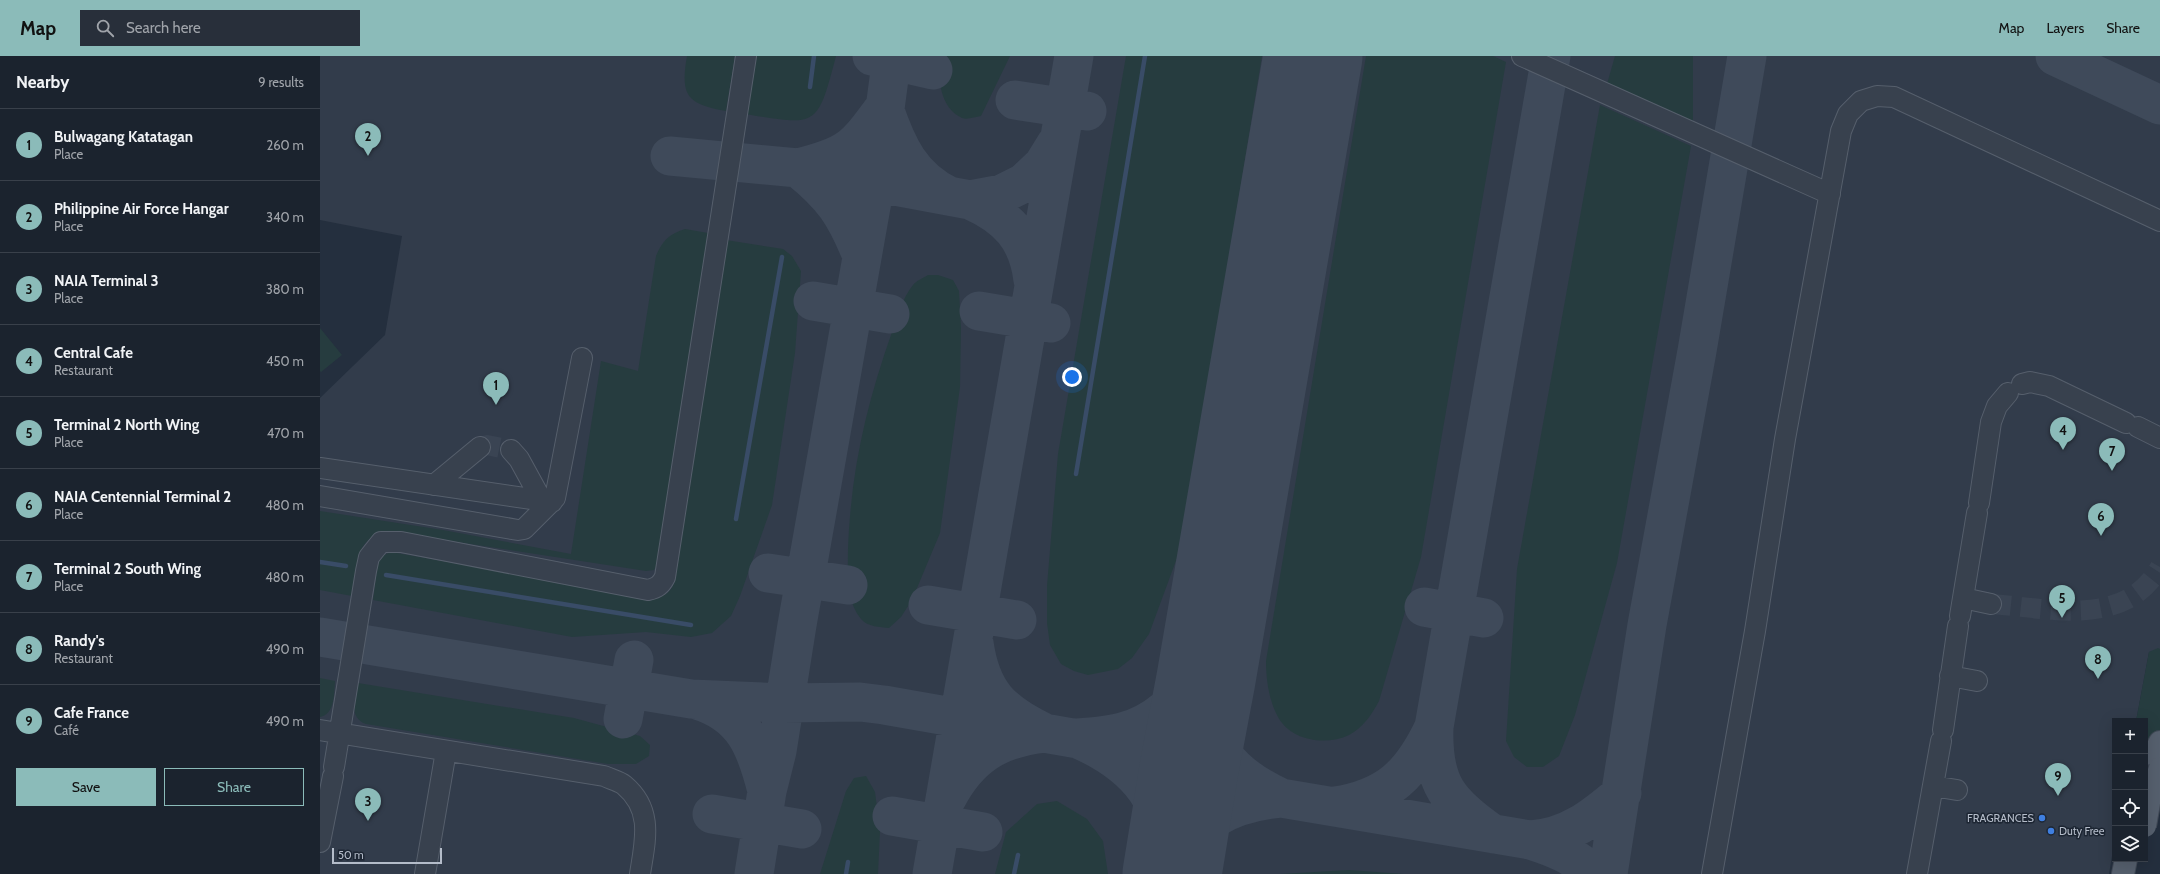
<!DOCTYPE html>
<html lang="en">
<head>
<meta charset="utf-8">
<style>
  body { margin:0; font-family:Cabin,sans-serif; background:#282f3a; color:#f1f3f6 }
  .controls { position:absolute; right:12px; bottom:12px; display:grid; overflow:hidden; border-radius:0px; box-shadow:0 4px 16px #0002 }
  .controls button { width:36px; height:36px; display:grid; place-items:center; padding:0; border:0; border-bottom:1px solid #39404a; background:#1b232e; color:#f1f3f6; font:20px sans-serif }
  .scale { position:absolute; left:12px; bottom:10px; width:110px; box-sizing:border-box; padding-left:4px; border:2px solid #b4bcc9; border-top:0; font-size:11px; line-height:14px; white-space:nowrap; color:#b4bcc9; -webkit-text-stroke:3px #1d2633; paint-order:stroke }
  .you { position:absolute; left:752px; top:321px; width:14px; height:14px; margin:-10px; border:3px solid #fff; border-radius:50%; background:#1a73e8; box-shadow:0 0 0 6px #1a73e833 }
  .badge { display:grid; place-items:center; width:26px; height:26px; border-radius:50%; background:#8bbbb9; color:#111; font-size:13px; font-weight:700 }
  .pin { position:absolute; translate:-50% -33px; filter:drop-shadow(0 1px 2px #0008) }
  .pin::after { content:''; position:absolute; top:21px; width:14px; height:12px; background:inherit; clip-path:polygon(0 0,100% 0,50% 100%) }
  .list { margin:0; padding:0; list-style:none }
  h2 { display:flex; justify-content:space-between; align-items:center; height:52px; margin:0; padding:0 16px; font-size:17px }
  h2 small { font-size:13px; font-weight:400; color:#a0a4aa }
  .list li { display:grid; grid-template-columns:26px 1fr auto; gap:12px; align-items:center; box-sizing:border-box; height:72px; padding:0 16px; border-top:1px solid #39404a }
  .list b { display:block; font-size:15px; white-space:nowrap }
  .list p { margin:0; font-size:13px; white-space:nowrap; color:#a0a4aa }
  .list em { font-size:13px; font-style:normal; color:#a0a4aa }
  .actions { display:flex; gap:8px; padding:12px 16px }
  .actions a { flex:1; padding:9px 0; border:1px solid #8bbbb9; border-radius:0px; text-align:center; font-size:14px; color:#8bbbb9 }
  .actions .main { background:#8bbbb9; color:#111 }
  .icon { flex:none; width:22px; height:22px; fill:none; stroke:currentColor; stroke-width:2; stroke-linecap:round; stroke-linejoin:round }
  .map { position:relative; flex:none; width:1840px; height:818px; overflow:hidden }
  header { display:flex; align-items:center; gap:24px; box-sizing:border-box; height:56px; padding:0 20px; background:#8bbbb9; color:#111 }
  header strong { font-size:19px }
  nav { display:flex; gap:22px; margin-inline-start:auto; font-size:14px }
  .search { width:280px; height:36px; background:#282f3a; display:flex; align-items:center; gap:10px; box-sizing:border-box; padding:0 14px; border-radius:0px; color:#a0a4aa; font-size:15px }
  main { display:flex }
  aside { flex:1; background:#1b232e }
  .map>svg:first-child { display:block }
  .airport { fill:#323c4b }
  .green { fill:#263c3f }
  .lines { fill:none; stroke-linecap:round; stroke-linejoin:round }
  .stream { stroke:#394c67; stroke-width:4.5 }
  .taxiway { stroke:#3f4a5a; stroke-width:39 }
  .runway { stroke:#3f4a5a; stroke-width:99 }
  .minor-tunnel { stroke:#3a4453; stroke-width:20; stroke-dasharray:20 10; stroke-linecap:butt }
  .minor-casing { stroke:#565f6c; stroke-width:22 }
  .major-casing { stroke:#414a57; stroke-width:24 }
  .minor { stroke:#38414e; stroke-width:20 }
  .major { stroke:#56606e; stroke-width:22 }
  .major-bridge-casing { stroke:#414a57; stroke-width:24; stroke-linecap:butt }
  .major-bridge { stroke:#56606e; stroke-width:22 }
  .shop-dot { fill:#3f7fe0; stroke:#1d2633; stroke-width:1.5 }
  .labels { text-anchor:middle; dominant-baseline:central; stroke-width:3; stroke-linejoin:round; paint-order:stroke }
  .poi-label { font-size:11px; fill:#b4bcc9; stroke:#1d2633; text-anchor:end }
</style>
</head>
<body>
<header>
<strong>Map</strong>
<div class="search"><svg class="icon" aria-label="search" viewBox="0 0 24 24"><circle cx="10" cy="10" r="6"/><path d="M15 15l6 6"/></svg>Search here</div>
<nav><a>Map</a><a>Layers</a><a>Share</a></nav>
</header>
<main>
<aside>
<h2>Nearby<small>9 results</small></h2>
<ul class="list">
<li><span class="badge">1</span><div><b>Bulwagang Katatagan</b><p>Place</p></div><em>260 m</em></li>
<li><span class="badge">2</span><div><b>Philippine Air Force Hangar</b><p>Place</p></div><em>340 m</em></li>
<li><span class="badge">3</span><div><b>NAIA Terminal 3</b><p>Place</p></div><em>380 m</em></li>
<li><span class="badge">4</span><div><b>Central Cafe</b><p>Restaurant</p></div><em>450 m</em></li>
<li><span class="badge">5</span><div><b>Terminal 2 North Wing</b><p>Place</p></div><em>470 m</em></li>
<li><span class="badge">6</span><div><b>NAIA Centennial Terminal 2</b><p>Place</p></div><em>480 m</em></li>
<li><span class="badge">7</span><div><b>Terminal 2 South Wing</b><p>Place</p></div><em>480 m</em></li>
<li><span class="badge">8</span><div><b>Randy's</b><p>Restaurant</p></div><em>490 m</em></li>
<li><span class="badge">9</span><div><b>Cafe France</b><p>Café</p></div><em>490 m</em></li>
</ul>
<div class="actions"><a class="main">Save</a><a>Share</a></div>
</aside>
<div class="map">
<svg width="1840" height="818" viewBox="0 0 1840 818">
  <rect width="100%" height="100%" fill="#242f3e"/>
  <path class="airport" d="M 0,0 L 1840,0 L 1840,593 L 1829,596 L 1816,665 L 1795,665 L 1795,782 L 1789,818 L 0,818 L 0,342 L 65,279 L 82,180 L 0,164 Z"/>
  <path class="green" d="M 367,0 L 415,0 L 406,55 C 367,48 360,40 367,0 Z
    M 434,0 L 516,0 C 497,72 498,70 425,58 Z
    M 619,0 L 690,0 L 661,60 C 655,61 647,64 642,62 C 619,52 618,20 619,0 Z
    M 806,0 L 942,0 L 861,491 L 829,578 L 812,602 L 798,613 L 768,619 L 754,615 L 741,608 L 730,589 L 727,567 L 727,530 L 738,398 Z
    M 1046,0 L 1173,0 L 1186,6 L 1101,501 L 1059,645 C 1052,658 1043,672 1029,679 C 1006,690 971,685 958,661 C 949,645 946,623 946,605 Z
    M 1295,0 L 1373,0 L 1373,68 L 1287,28 Z
    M 1280,49 L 1371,90 L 1297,507 L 1255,659 L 1239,700 L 1223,711 L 1207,711 L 1194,701 L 1186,685 L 1197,513 Z
    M 365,173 L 388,177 L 338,508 L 334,514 L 326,515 L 72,476 C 58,477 49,480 42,492 L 32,540 L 0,534 L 0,455 L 123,474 L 251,498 L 281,305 L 318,315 L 336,200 C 342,185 349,178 365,173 Z
    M 406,184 L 463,193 L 472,200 L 481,215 L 475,297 L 452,449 L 420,540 L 411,560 L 392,577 L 371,581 L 326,576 L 252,581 L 53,544 L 58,506 L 60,501 L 71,496 L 333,542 C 344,541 350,537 354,527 Z
    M 608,219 L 618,219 L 633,224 L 639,235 L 641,272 L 640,331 L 620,477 L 592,544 L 581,561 L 569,572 C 560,571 548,571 541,563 C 525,543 528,516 528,493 C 531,414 546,350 572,276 C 578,261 582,242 593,229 C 596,225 603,222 608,219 Z
    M 0,272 L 22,299 L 1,316 L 0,315 Z
    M 1838,592 L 1840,593 L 1840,707 L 1825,746 L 1825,665 L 1816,665 L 1829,596 Z
    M 0,622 L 15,625 C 14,638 15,658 0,661 Z
    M 38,627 L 254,662 L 320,680 L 330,689 L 329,700 L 316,708 L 288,708 L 46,668 C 28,662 35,641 38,627 Z
    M 546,720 L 555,736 L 560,775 L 558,818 L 500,818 L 526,735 L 534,722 Z
    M 737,745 L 767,763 L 783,785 L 788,818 L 675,818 L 686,776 L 717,748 Z
    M 1029,814 L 1084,818 L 960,818 Z"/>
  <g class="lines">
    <path class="stream" d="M 490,31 L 494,0
      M 756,418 L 825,0
      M 416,463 L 462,201
      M 0,506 L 26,510
      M 66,519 L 371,569
      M 526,818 L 528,806
      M 694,818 L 698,799"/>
    <path class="taxiway" d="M 552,0 L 613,14
      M 1735,0 L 1840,49
      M 695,44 L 767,55
      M 564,52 C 577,91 591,121 629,140
      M 350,100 L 478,112 L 650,144 L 682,138 L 704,127 L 723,109 L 736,88
      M 478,112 C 513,140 525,158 542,200
      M 478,112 C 528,100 534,93 564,52
      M 650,144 C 688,161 708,182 713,224
      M 493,245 L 570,258
      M 659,255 L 731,267
      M 448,517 L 528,529
      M 608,549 L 697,564
      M 1104,551 L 1164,562
      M 0,581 L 371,643 L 464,647 L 540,646 L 564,649 L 781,687 L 812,695 L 903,727 L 961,742 L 1210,784 C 1232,791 1257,800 1272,818
      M 377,644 C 424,658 436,691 447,735
      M 303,663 L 314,604
      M 1114,671 L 1231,0
      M 627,742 C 649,700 678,682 725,677 C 681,656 661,637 654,587
      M 1015,750 C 1068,742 1092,718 1114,671 C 1112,728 1128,747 1173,778
      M 392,758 L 482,773
      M 572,760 L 663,776
      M 1210,784 C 1248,782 1274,761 1302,737
      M 852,817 C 846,747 821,710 756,682 C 771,681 787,680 802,676 C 833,669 864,642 879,614 C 885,604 888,593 893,583
      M 852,817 C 873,766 908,747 961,742 C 906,716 888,690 885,630
      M 434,818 L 447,735 L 457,695 L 477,569 L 555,128 L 572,0
      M 612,818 L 754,0
      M 1288,818 L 1327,569 L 1377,295 L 1427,0"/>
    <path class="runway" d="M 852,818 L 869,713 L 886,623 L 993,0"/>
    <path class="minor-tunnel" d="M 160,391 L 167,389 L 191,394
      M 1671,548 C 1730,552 1804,573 1840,511"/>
    <defs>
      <path id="minor" d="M 1202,0 L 1510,138
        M 1702,328 L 1710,326 L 1729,330 L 1806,367
        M 1818,371 L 1840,382
        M 191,394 L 199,403 L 222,445 L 224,448 L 222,454
        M 0,412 L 232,446
        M 114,429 L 160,391
        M 0,440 L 198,474 L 204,473 L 235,442 L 262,302
        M 1659,447 L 1671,366 L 1677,350 L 1688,337
        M 1643,542 L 1671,548
        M 1640,560 L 1657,457
        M 1630,620 L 1657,625
        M 0,674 L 284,720 C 290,723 299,725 304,729 C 334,754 325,785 320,818
        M 1623,674 L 1638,570
        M 14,711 L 46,515 L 49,501 L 61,486 L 81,486 L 328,534 C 337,532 341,529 345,521 L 426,0
        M 1613,730 L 1637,734
        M 0,786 L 13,720
        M 105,818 L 126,695
        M 1392,818 L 1435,575 L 1465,383 L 1521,75 L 1528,58 L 1541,45 L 1557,40 L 1574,41 L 1840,165
        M 1597,818 L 1621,685"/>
      <path id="major" d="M 1825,714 L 1840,686
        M 1803,818 L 1806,803"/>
    </defs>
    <use href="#minor" class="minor-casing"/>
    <use href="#major" class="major-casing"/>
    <use href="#minor" class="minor"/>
    <use href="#major" class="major"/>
    <defs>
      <path id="major-bridge" d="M 1825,770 L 1830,741 L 1840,712"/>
    </defs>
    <use href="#major-bridge" class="major-bridge-casing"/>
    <use href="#major-bridge" class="major-bridge"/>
  </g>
  <g class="shop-dot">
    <circle cx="1722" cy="762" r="4"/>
    <circle cx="1731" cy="775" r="4"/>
  </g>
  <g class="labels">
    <g class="poi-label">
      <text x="1714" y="762">FRAGRANCES</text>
      <text x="1739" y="775" text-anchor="start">Duty Free</text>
    </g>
  </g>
</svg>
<div class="controls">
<button>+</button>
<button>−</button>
<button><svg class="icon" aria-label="locate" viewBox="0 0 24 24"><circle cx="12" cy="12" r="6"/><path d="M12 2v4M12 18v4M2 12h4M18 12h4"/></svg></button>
<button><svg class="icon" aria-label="layers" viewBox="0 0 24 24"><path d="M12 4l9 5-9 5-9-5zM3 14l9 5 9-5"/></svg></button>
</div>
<div class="scale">50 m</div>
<div class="you"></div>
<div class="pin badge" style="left:176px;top:349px">1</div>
<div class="pin badge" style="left:48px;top:100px">2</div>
<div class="pin badge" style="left:48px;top:765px">3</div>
<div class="pin badge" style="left:1743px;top:394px">4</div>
<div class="pin badge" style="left:1742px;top:562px">5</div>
<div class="pin badge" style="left:1781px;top:480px">6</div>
<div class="pin badge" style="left:1792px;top:415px">7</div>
<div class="pin badge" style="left:1778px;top:623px">8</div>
<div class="pin badge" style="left:1738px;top:740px">9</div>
</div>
</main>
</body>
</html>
